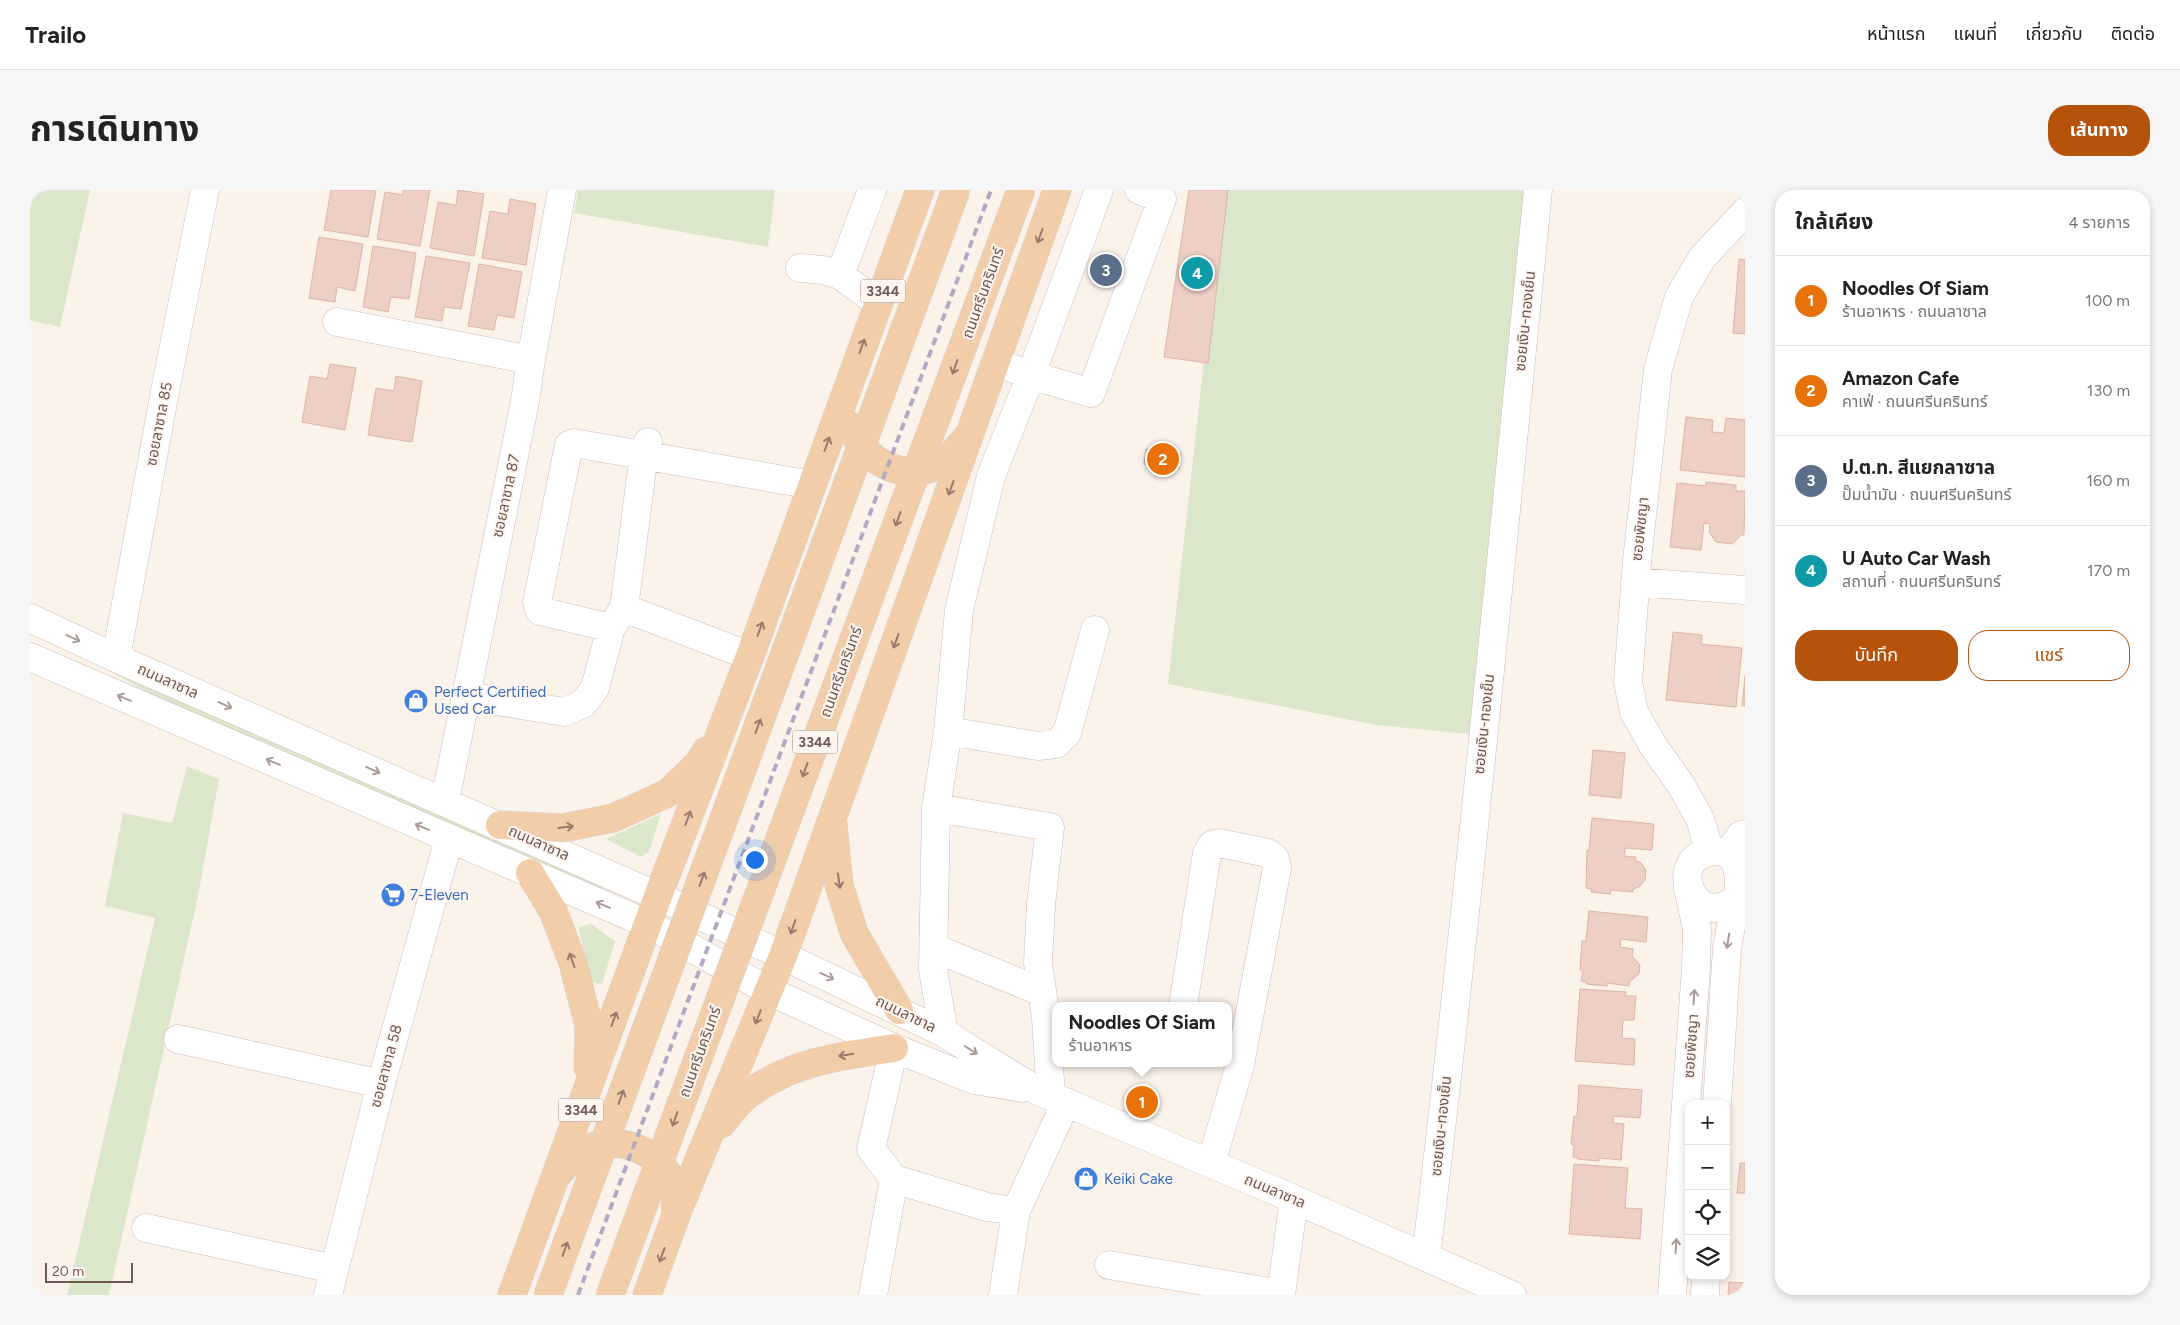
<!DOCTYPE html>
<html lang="th">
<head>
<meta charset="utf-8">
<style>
  body { margin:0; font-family:Figtree,"Noto Sans Thai",sans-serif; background:#f6f6f6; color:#222 }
  .controls { position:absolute; right:15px; bottom:15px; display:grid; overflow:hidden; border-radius:10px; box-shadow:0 2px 8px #0003 }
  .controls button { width:45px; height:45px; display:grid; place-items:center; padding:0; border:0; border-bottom:1px solid #e0e0e0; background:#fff; color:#222; font:25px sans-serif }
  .scale { position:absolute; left:15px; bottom:12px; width:88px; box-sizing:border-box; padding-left:5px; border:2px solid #735750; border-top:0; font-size:14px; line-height:18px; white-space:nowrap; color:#735750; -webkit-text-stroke:4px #fdf6f0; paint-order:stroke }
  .you { position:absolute; left:724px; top:669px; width:18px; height:18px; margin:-12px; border:4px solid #fff; border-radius:50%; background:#1a73e8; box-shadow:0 0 0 8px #1a73e833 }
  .badge { display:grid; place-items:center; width:32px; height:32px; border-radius:50%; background:#b45309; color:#fff; font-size:16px; font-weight:700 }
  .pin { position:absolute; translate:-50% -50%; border:2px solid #fff; box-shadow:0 1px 5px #0006 }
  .popup { position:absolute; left:1022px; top:812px; width:180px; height:65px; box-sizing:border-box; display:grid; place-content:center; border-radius:10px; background:#fff; filter:drop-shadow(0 1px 4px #0005); font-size:16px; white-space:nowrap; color:#767676 }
  .popup b { font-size:19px; color:#222 }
  .popup::after { content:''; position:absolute; left:50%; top:100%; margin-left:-10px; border:10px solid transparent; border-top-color:#fff }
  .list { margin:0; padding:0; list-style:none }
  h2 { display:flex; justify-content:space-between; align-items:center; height:65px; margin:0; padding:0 20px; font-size:21px }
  h2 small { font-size:16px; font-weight:400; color:#767676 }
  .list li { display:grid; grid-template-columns:32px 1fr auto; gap:15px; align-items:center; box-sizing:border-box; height:90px; padding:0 20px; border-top:1px solid #e0e0e0 }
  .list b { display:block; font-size:19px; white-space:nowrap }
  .list p { margin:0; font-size:16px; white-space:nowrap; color:#767676 }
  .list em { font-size:16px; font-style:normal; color:#767676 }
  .actions { display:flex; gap:10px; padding:15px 20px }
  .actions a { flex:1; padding:11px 0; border:1px solid #b45309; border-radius:20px; text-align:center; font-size:18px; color:#b45309 }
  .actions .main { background:#b45309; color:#fff }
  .icon { flex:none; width:28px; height:28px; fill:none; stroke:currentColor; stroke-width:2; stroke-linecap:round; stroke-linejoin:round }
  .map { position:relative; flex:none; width:1715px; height:1105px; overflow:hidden; border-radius:20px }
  header { display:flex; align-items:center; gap:30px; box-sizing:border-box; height:70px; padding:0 25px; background:#fff; border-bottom:1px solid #e0e0e0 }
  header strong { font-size:24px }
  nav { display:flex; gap:28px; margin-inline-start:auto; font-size:18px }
  .intro { display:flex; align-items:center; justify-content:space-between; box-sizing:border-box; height:120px; padding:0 30px }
  h1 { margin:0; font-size:35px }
  .button { padding:12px 22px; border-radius:20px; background:#b45309; color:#fff; font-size:18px; font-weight:700 }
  main { display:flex; gap:30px; padding:0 30px }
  aside { flex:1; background:#fff; border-radius:20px; box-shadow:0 2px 8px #0003 }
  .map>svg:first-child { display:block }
  .green { fill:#dae7ca }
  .building { fill:#edcfc5; stroke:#deb4a7 }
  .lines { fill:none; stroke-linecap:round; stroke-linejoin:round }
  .minor-casing { stroke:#cebbb4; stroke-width:29 }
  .major-casing { stroke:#d8d0ce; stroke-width:29 }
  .minor { stroke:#fff; stroke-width:28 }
  .major { stroke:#f2cdaa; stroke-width:28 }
  .rail { stroke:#b3a9c4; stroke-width:4; stroke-dasharray:8 5; stroke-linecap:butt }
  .major-bridge-casing { stroke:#d8d0ce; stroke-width:29; stroke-linecap:butt }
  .major-bridge { stroke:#f2cdaa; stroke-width:28 }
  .oneway { stroke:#997a6b }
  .oneway2 { stroke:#ab9a96 }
  .labels { text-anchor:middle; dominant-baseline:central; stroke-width:4; stroke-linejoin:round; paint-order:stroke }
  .shield { fill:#fdf6f0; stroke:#9c8780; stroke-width:1 }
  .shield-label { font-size:14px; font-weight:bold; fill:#735750 }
  .street-label { font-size:15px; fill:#735750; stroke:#fdf6f0 }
  .shop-label { font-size:15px; fill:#366cbe; stroke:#fdf6f0; text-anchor:start }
</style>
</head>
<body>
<header>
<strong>Trailo</strong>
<nav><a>หน้าแรก</a><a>แผนที่</a><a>เกี่ยวกับ</a><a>ติดต่อ</a></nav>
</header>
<div class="intro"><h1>การเดินทาง</h1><a class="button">เส้นทาง</a></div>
<main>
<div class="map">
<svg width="1715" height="1105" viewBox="0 0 1715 1105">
  <rect width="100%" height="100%" fill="#fbf2ea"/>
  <path class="green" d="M 0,0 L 60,0 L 30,137 L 0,130 Z
    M 548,0 L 745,0 L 738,57 L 544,23 Z
    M 1193,0 L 1499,0 L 1488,114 L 1439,544 L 1346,535 L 1138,494 Z
    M 47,462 L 575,694 L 571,701 L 171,533 Z
    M 157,576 L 189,589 L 168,706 L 79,1105 L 37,1105 L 125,728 L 75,716 L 93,623 L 142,633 Z
    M 631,624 L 619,662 L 611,667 L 576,649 Z
    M 561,734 L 585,751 L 572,794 L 562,792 L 548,737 Z"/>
  <path class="building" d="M 301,0 L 346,0 L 338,47 L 294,40 Z
    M 373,0 L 400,0 L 390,56 L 347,49 L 355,2 L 373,5 Z
    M 428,0 L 454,4 L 444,66 L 400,58 L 408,12 L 426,15 Z
    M 1159,0 L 1198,0 L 1178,173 L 1134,167 Z
    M 480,9 L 506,14 L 496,75 L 452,68 L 460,21 L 478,24 Z
    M 289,47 L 333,54 L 325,101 L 307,97 L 305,112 L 279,108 Z
    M 343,56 L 386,63 L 379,109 L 361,107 L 358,122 L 333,117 Z
    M 396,66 L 440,73 L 431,119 L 414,117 L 412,131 L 385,127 Z
    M 1709,69 L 1715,70 L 1715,144 L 1703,143 Z
    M 449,74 L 492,82 L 484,128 L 467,125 L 464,140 L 438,136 Z
    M 300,174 L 326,178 L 315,240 L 272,232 L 280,186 L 297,189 Z
    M 366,186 L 392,191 L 382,252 L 338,245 L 346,198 L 364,201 Z
    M 1656,227 L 1683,230 L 1682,242 L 1694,243 L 1696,228 L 1715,230 L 1715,287 L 1650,280 Z
    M 1116,259 L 1151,264 L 1149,279 L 1114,274 Z
    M 1676,292 L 1706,295 L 1706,301 L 1715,301 L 1714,345 L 1711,345 L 1702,354 L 1686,352 L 1679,342 L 1680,334 L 1674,333 L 1671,360 L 1640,357 L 1647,293 L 1676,296 Z
    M 1643,442 L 1672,445 L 1671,454 L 1712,458 L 1706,517 L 1636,510 Z
    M 1715,486 L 1715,516 L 1712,516 Z
    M 1563,560 L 1595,563 L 1591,608 L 1559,605 Z
    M 1562,628 L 1624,634 L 1622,660 L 1595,658 L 1594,666 L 1606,667 L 1605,671 L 1610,672 L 1616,680 L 1615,690 L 1609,697 L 1603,699 L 1603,702 L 1581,700 L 1580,704 L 1561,702 L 1562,699 L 1556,698 L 1557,660 L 1559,661 Z
    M 1559,721 L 1618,727 L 1616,752 L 1591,749 L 1590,757 L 1603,759 L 1602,766 L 1610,775 L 1609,784 L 1599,792 L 1599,796 L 1577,793 L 1577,796 L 1556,794 L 1556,792 L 1551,791 L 1553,781 L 1550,780 L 1552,751 L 1556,751 Z
    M 1550,799 L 1596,802 L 1595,806 L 1606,806 L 1604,830 L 1593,830 L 1592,848 L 1605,849 L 1604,875 L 1545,871 Z
    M 1549,895 L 1612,900 L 1610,928 L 1583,926 L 1583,933 L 1594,934 L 1591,970 L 1569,968 L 1569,971 L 1547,969 L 1548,967 L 1543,967 L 1544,955 L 1541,954 L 1544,926 L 1547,926 Z
    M 1710,973 L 1715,973 L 1715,1003 L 1707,1003 Z
    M 1544,974 L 1598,978 L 1595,1018 L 1612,1019 L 1610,1049 L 1539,1044 Z
    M 1699,1092 L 1715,1093 L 1715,1105 L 1698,1105 Z"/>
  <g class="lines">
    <defs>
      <path id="minor" d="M 770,78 L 793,80 L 810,85 L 848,113
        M 810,85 L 842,0
        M 307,132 L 501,170
        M 965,172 L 1001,185 L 1061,203 L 1132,9 L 1109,0
        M 1605,392 L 1715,400
        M 594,418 L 720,466
        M 0,428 L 86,468 L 639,711 L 914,843 L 1006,900 L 1236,997 L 1482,1105
        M 581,438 L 510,421 L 507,413 L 539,255 L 544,253 L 782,295
        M 0,467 L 618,734 L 739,801 L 864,858 L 944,890 L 993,898
        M 86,468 L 135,201 L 175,0
        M 436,506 L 534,522 L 553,514 L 565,498 L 581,438 L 594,418 L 614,264 L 618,252
        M 918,541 L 1008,556 L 1026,554 L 1037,543 L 1065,440
        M 415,611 L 495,211 L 501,170 L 532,0
        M 906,618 L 1020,637 L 1011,714 L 1008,773 L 1016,828 L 1021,906
        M 1680,662 L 1670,629 L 1651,595 L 1624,557 L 1604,522 L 1598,492 L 1607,371 L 1628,179 L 1649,107 L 1672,68 L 1715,22
        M 1698,664 L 1711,645 L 1715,644
        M 904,758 L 1012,802
        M 1153,816 L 1177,663 L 1182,655 L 1189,653 L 1238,663 L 1245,669 L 1247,678 L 1210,875 L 1181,973
        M 914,843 L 903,780 L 906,618 L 918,541 L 929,420 L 961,286 L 1001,185 L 1069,0
        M 148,849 L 351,894
        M 1687,914 L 1697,758 C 1699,749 1700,740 1702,732 C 1708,710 1715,682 1700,665 C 1694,661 1686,660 1678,662 C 1632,675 1672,748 1710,704
        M 864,989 L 957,1017 L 986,1021
        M 116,1038 L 304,1079
        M 1396,1067 C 1439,712 1472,356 1508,0
        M 1079,1075 L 1251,1104
        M 298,1105 L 351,894 L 419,649
        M 843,1105 L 864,989 L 841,959 L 864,858
        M 973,1105 L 986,1021 L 1036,912
        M 1251,1105 L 1264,1009
        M 1642,1105 L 1666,779 L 1667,739 L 1658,698
        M 1675,1105 L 1676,1086"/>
      <path id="major" d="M 821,236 C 832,268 867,290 901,278 C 916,272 926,260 936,248
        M 803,634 L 809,695 L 824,743 L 869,820
        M 470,635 L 533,638 L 583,628 L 638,603 L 668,574 L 676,561
        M 500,683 L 523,721 L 543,773 L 559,836 L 558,878
        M 691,934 C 698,926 705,916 714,908 C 757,872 811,866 864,858
        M 528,984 C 537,973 547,963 560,958 C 588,946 623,959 638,984 C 646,995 645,1011 646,1025
        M 482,1105 L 628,706 L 720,466 L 890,0
        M 617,1105 L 646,1025 L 753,766 L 1027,0"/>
    </defs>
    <use href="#minor" class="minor-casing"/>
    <use href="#major" class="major-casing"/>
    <use href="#minor" class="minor"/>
    <use href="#major" class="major"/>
    <path class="rail" d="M 548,1105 L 961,0"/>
    <defs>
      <path id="major-bridge" d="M 518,1105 L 926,0
        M 580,1105 L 991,0"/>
    </defs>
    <use href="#major-bridge" class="major-bridge-casing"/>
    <use href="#major-bridge" class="major-bridge"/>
  </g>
  <defs><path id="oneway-shaft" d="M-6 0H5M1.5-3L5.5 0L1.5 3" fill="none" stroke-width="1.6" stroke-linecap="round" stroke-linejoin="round" transform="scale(1.25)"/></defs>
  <g class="oneway">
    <use href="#oneway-shaft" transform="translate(1010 46) rotate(110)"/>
    <use href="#oneway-shaft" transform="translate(832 156) rotate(-70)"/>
    <use href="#oneway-shaft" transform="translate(925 177) rotate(110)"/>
    <use href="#oneway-shaft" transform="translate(797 254) rotate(-70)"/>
    <use href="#oneway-shaft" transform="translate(921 298) rotate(110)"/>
    <use href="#oneway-shaft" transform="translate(868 329) rotate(110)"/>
    <use href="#oneway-shaft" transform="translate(730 439) rotate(-70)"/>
    <use href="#oneway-shaft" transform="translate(866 451) rotate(110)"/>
    <use href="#oneway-shaft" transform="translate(728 536) rotate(-70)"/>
    <use href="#oneway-shaft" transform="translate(775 580) rotate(110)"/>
    <use href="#oneway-shaft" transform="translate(658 628) rotate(-69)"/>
    <use href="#oneway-shaft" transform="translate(536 637) rotate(-7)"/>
    <use href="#oneway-shaft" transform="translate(672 689) rotate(-70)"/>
    <use href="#oneway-shaft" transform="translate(809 691) rotate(82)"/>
    <use href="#oneway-shaft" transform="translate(763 737) rotate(109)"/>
    <use href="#oneway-shaft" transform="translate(542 770) rotate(-109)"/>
    <use href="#oneway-shaft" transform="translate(728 827) rotate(112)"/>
    <use href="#oneway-shaft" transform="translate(584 829) rotate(-70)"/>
    <use href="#oneway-shaft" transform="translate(816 865) rotate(171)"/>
    <use href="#oneway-shaft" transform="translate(591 907) rotate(-70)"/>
    <use href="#oneway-shaft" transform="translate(645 929) rotate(110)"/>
    <use href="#oneway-shaft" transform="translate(535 1059) rotate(-70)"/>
    <use href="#oneway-shaft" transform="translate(632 1065) rotate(110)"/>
  </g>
  <g class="oneway2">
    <use href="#oneway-shaft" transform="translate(43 448) rotate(25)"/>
    <use href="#oneway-shaft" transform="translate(94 508) rotate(-157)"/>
    <use href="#oneway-shaft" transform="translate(195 515) rotate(24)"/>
    <use href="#oneway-shaft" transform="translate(243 572) rotate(-157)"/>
    <use href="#oneway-shaft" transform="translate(343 580) rotate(24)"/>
    <use href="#oneway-shaft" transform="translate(392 637) rotate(-157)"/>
    <use href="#oneway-shaft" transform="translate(573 715) rotate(-157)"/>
    <use href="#oneway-shaft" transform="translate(1698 751) rotate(99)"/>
    <use href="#oneway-shaft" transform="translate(797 786) rotate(25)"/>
    <use href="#oneway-shaft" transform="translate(1664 807) rotate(-86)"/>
    <use href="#oneway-shaft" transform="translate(941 860) rotate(32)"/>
    <use href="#oneway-shaft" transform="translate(1646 1056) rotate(-86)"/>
  </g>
  <defs>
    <symbol id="shop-disc" viewBox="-11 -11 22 22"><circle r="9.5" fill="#3f7fe0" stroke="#fdf6f0"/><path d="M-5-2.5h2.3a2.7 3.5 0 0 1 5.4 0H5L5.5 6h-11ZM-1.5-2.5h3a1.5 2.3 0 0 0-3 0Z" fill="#fff"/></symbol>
    <symbol id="supermarket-disc" viewBox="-11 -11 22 22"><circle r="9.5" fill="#3f7fe0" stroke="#fdf6f0"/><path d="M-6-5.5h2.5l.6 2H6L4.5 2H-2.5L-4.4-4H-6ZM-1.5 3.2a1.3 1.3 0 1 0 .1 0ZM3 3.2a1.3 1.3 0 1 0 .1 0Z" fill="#fff"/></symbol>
  </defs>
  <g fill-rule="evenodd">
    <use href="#shop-disc" x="372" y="497" width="28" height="28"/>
    <use href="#supermarket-disc" x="349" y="691" width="28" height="28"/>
    <use href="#shop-disc" x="1042" y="975" width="28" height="28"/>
  </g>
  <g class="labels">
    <g class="shield">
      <rect x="830.5" y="89.5" width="45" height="23" rx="4"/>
      <rect x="762.5" y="540.5" width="45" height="23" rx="4"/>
      <rect x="528.5" y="908.5" width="45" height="23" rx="4"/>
    </g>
    <g class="shield-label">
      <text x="853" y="101">3344</text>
      <text x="785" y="552">3344</text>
      <text x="551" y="920">3344</text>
    </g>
    <g class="street-label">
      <text transform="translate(953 103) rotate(-70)">ถนนศรีนครินทร์</text>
      <text transform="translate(1495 131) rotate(-84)">ซอยเงิน-ทองเย็น</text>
      <text transform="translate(129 234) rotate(-79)">ซอยลาซาล 85</text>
      <text transform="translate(476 306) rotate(-78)">ซอยลาซาล 87</text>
      <text transform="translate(1610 339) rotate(-84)">ซอยพิชญา</text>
      <text transform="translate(811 482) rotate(-70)">ถนนศรีนครินทร์</text>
      <text transform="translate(138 491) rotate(24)">ถนนลาซาล</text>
      <text transform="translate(1454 534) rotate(-84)">ซอยเงิน-ทองเย็น</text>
      <text transform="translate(509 653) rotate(24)">ถนนลาซาล</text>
      <text transform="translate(876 824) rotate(26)">ถนนลาซาล</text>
      <text transform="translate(1661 856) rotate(-86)">ซอยพิชญา</text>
      <text transform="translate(670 862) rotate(-70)">ถนนศรีนครินทร์</text>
      <text transform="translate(356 876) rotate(-75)">ซอยลาซาล 58</text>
      <text transform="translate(1411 936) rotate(-84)">ซอยเงิน-ทองเย็น</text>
      <text transform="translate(1245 1001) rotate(23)">ถนนลาซาล</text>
    </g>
    <g class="shop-label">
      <text x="404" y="502">Perfect Certified<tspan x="404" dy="17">Used Car</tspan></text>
      <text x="380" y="705">7-Eleven</text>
      <text x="1074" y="989">Keiki Cake</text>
    </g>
  </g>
</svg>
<div class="controls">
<button>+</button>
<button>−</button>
<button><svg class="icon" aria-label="locate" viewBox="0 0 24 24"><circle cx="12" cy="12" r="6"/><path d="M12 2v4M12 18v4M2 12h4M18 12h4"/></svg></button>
<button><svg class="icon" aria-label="layers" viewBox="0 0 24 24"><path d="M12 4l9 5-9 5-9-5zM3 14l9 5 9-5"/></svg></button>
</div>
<div class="scale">20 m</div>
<div class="you"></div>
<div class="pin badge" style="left:1112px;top:912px;background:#e8710a">1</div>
<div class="popup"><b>Noodles Of Siam</b>ร้านอาหาร</div>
<div class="pin badge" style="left:1133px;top:269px;background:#e8710a">2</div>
<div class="pin badge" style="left:1076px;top:80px;background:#5c6f8a">3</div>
<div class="pin badge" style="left:1167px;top:83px;background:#0f9aa8">4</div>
</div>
<aside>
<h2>ใกล้เคียง<small>4 รายการ</small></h2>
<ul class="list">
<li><span class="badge" style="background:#e8710a">1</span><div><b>Noodles Of Siam</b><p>ร้านอาหาร · ถนนลาซาล</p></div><em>100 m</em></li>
<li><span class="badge" style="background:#e8710a">2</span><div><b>Amazon Cafe</b><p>คาเฟ่ · ถนนศรีนครินทร์</p></div><em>130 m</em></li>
<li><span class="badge" style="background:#5c6f8a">3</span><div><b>ป.ต.ท. สีแยกลาซาล</b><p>ปั๊มน้ำมัน · ถนนศรีนครินทร์</p></div><em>160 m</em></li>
<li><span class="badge" style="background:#0f9aa8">4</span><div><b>U Auto Car Wash</b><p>สถานที่ · ถนนศรีนครินทร์</p></div><em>170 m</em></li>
</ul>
<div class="actions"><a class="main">บันทึก</a><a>แชร์</a></div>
</aside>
</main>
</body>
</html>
